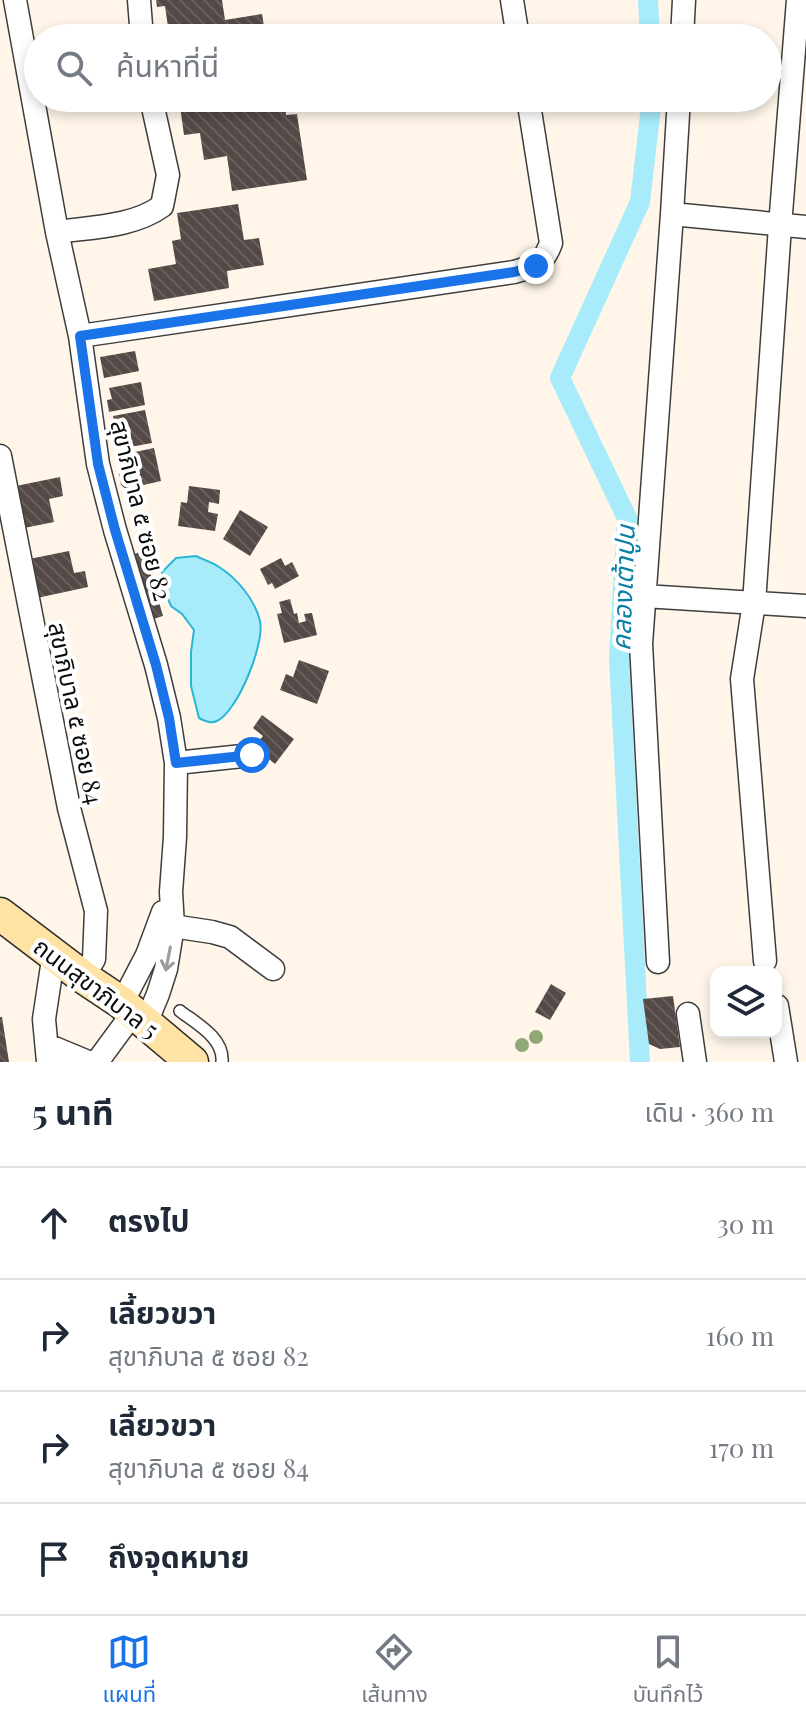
<!DOCTYPE html>
<html lang="th">
<head>
<meta charset="utf-8">
<style>
  body { margin:0; font-family:"Playfair Display","Noto Sans Thai",serif; background:#f6f6f7; color:#1f2937 }
  .controls { position:absolute; right:24px; bottom:24px; display:grid; overflow:hidden; border-radius:16px; box-shadow:0 4px 12px #0003 }
  .controls button { width:72px; height:72px; display:grid; place-items:center; padding:0; border:0; border-bottom:2px solid #e0e1e3; background:#fff; color:#1f2937; font:40px sans-serif }
  .stop { position:absolute; width:24px; height:24px; margin:-18px; border:6px solid #1a73e8; border-radius:50%; background:#fff }
  .stop.end { background:#1a73e8; border-color:#fff; box-shadow:0 2px 8px #0008 }
  .list { margin:0; padding:0; list-style:none }
  h2 { display:flex; justify-content:space-between; align-items:center; height:104px; margin:0; padding:0 32px; font-size:34px }
  h2 small { font-size:26px; font-weight:400; color:#747a83 }
  .list li { display:grid; grid-template-columns:52px 1fr auto; gap:24px; align-items:center; box-sizing:border-box; height:112px; padding:0 32px; border-top:2px solid #e0e1e3 }
  .list b { display:block; font-size:30px; white-space:nowrap }
  .list p { margin:0; font-size:26px; white-space:nowrap; color:#747a83 }
  .list em { font-size:26px; font-style:normal; color:#747a83 }
  .icon { flex:none; width:44px; height:44px; fill:none; stroke:currentColor; stroke-width:2; stroke-linecap:round; stroke-linejoin:round }
  .map { position:relative; flex:none; width:806px; height:1062px; overflow:hidden }
  .search { position:absolute; background:#fff; box-shadow:0 4px 12px #0003; left:24px; right:24px; top:24px; height:88px; display:flex; align-items:center; gap:20px; box-sizing:border-box; padding:0 28px; border-radius:44px; color:#747a83; font-size:30px }
  .sheet { height:552px; background:#fff }
  nav { display:flex; justify-content:space-around; align-items:center; box-sizing:border-box; height:112px; border-top:2px solid #e0e1e3; background:#fff; font-size:22px; color:#747a83 }
  nav a { display:grid; justify-items:center; gap:4px }
  nav .on { color:#1a73e8 }
  .map>svg:first-child { display:block }
  .water { fill:#a8ecfb; stroke:#29b4d8; stroke-width:2 }
  .lines { fill:none; stroke-linecap:round; stroke-linejoin:round }
  .canal { stroke:#a8ecfb; stroke-width:20 }
  .building { fill:url(#building-back-hatch) }
  .lane-casing { stroke:#3e3e3e; stroke-width:14 }
  .street-casing { stroke:#3e3e3e; stroke-width:25 }
  .secondary-casing { stroke:#2d2d2d; stroke-width:35 }
  .lane { stroke:#fff; stroke-width:11 }
  .street { stroke:#fff; stroke-width:22 }
  .secondary { stroke:#ffe3a4; stroke-width:32 }
  .tree { fill:#91a776 }
  .oneway { stroke:#9d9d9d }
  .route { stroke:#1a73e8; stroke-width:10 }
  .labels { text-anchor:middle; dominant-baseline:central; stroke-width:8; stroke-linejoin:round; paint-order:stroke }
  .street-label { font-size:24px; fill:#0b0b0b; stroke:#fff }
  .water-label { font-size:26px; font-style:italic; fill:#0b80a6; stroke:#fff }
</style>
</head>
<body>
<div class="map">
<svg width="806" height="1062" viewBox="0 0 806 1062">
  <defs>
    <pattern id="building-back-hatch" width="6" height="6" patternUnits="userSpaceOnUse" patternTransform="scale(2)"><rect width="6" height="6" fill="#544946"/><path d="M-1 5l2 2M0 0l6 6M5-1l2 2" fill="none" stroke="#685f5c"/></pattern>
  </defs>
  <rect width="100%" height="100%" fill="#fff6e9"/>
  <path class="water" d="M 196,556 C 204,560 212,562 219,567 C 237,578 255,600 260,621 C 265,643 238,711 217,721 C 211,724 205,721 199,718 L 191,686 L 191,652 L 194,630 L 182,614 L 171,606 L 165,592 L 162,572 L 176,558 Z"/>
  <g class="lines">
    <path class="canal" d="M 648,0 L 650,38
      M 640,1062 L 619,658 L 627,518 L 560,378 L 640,202 L 652,98"/>
  </g>
  <path class="building" d="M 156,0 L 222,0 L 225,20 L 262,14 L 266,38 L 155,38 L 155,36 L 169,34 L 165,6 L 157,7 Z
    M 217,98 L 266,98 L 267,100 L 288,98 L 289,104 L 285,105 L 286,115 L 297,114 L 307,180 L 232,191 L 227,156 L 204,160 L 200,133 L 184,135 L 180,106 L 218,100 Z
    M 238,204 L 244,240 L 259,238 L 264,265 L 227,271 L 229,288 L 154,301 L 148,269 L 176,264 L 172,241 L 181,239 L 177,213 Z
    M 135,351 L 139,371 L 104,378 L 100,357 Z
    M 141,382 L 145,405 L 109,412 L 107,400 L 112,399 L 109,388 Z
    M 145,410 L 152,443 L 119,449 L 116,436 L 111,437 L 109,423 L 114,422 L 113,416 Z
    M 154,448 L 161,481 L 126,489 L 121,485 L 119,472 L 124,470 L 121,455 Z
    M 60,477 L 63,496 L 49,499 L 54,522 L 24,528 L 16,486 Z
    M 189,486 L 220,490 L 219,504 L 209,502 L 208,512 L 218,514 L 215,531 L 178,526 L 181,502 L 187,503 Z
    M 240,510 L 268,527 L 250,556 L 223,539 Z
    M 69,551 L 74,573 L 85,571 L 88,587 L 37,598 L 29,559 Z
    M 144,551 L 163,616 L 150,620 L 131,555 Z
    M 281,558 L 285,566 L 292,562 L 299,576 L 275,589 L 272,583 L 268,585 L 260,569 Z
    M 290,599 L 294,614 L 297,613 L 299,623 L 306,621 L 304,614 L 312,613 L 317,635 L 284,643 L 277,614 L 282,613 L 279,602 Z
    M 299,660 L 329,671 L 317,704 L 280,690 L 286,674 L 293,677 Z
    M 262,715 L 294,739 L 275,764 L 254,747 L 263,736 L 253,728 Z
    M 551,984 L 566,993 L 550,1020 L 535,1012 Z
    M 673,996 L 680,1047 L 660,1049 L 649,1044 L 643,999 Z
    M 0,1017 L 2,1017 L 9,1062 L 0,1062 Z"/>
  <g class="lines">
    <defs>
      <path id="lane" d="M 180,1011 C 197,1024 224,1038 222,1062"/>
      <path id="street" d="M 15,0 L 57,232 L 80,336 L 98,464 L 115,530 L 156,665 L 169,718 L 176,763 L 175,837 L 171,892 L 173,926 L 166,969 L 158,994 L 146,1023
        M 139,0 L 142,38
        M 512,0 L 518,38
        M 682,38 L 684,0
        M 672,214 L 806,227
        M 57,232 C 92,227 133,227 162,206 L 168,175 L 151,98
        M 80,336 L 514,272 C 535,266 543,265 551,243 L 528,98
        M 0,456 L 69,808 L 96,911 L 94,959 L 83,977
        M 644,596 L 806,606
        M 176,763 L 252,755
        M 159,924 L 212,932 L 230,937 L 273,969
        M 765,961 L 742,679 L 754,603 L 780,226 L 798,0
        M 658,962 L 641,644 L 672,214 L 679,98
        M 122,1003 L 147,955 L 163,912
        M 777,1006 L 786,1062
        M 688,1014 L 695,1062
        M 47,1045 L 88,1062
        M 48,1062 L 44,1019 L 54,953
        M 97,1062 L 133,1013"/>
      <path id="secondary" d="M 0,914 L 83,977 L 122,1003 L 192,1062"/>
    </defs>
    <use href="#lane" class="lane-casing"/>
    <use href="#street" class="street-casing"/>
    <use href="#secondary" class="secondary-casing"/>
    <use href="#lane" class="lane"/>
    <use href="#street" class="street"/>
    <use href="#secondary" class="secondary"/>
  </g>
  <g class="tree">
    <circle cx="536" cy="1037" r="7"/>
    <circle cx="522" cy="1045" r="7"/>
  </g>
  <defs><path id="oneway-shaft" d="M-6 0H5M1.5-3L5.5 0L1.5 3" fill="none" stroke-width="1.6" stroke-linecap="round" stroke-linejoin="round" transform="scale(2)"/></defs>
  <use class="oneway" href="#oneway-shaft" transform="translate(168 959) rotate(101)"/>
  <g class="lines">
    <path class="route" d="M 252,755 L 176,763 L 169,718 L 156,665 L 115,530 L 98,464 L 80,336 L 514,272 L 536,266"/>
  </g>
  <g class="labels">
    <g class="street-label">
      <text transform="translate(142 510) rotate(76)">สุขาภิบาล ๕ ซอย 82</text>
      <text transform="translate(77 713) rotate(78)">สุขาภิบาล ๕ ซอย 84</text>
      <text transform="translate(97 987) rotate(37)">ถนนสุขาภิบาล 5</text>
    </g>
    <g class="water-label">
      <text transform="translate(622 588) rotate(-88)">คลองเต้าปูน</text>
    </g>
  </g>
</svg>
<div class="controls">
<button><svg class="icon" aria-label="layers" viewBox="0 0 24 24"><path d="M12 4l9 5-9 5-9-5zM3 14l9 5 9-5"/></svg></button>
</div>
<div class="stop" style="left:252px;top:755px"></div>
<div class="stop end" style="left:536px;top:266px"></div>
<div class="search"><svg class="icon" aria-label="search" viewBox="0 0 24 24"><circle cx="10" cy="10" r="6"/><path d="M15 15l6 6"/></svg>ค้นหาที่นี่</div>
</div>
<section class="sheet">
<h2>5 นาที<small>เดิน · 360 m</small></h2>
<ul class="list">
<li><svg class="icon" aria-label="ahead" viewBox="0 0 24 24"><path d="M12 20V5M6 11l6-6 6 6"/></svg><div><b>ตรงไป</b></div><em>30 m</em></li>
<li><svg class="icon" aria-label="right" viewBox="0 0 24 24"><path d="M7 20v-9h11M14 6l5 5-5 5"/></svg><div><b>เลี้ยวขวา</b><p>สุขาภิบาล ๕ ซอย 82</p></div><em>160 m</em></li>
<li><svg class="icon" aria-label="right" viewBox="0 0 24 24"><path d="M7 20v-9h11M14 6l5 5-5 5"/></svg><div><b>เลี้ยวขวา</b><p>สุขาภิบาล ๕ ซอย 84</p></div><em>170 m</em></li>
<li><svg class="icon" aria-label="arrive" viewBox="0 0 24 24"><path d="M6 21V4h12l-3 4 3 4H6"/></svg><div><b>ถึงจุดหมาย</b></div></li>
</ul>
</section>
<nav>
<a class="on"><svg class="icon" aria-label="map" viewBox="0 0 24 24"><path d="M3 6l6-2 6 2 6-2v14l-6 2-6-2-6 2zM9 4v14M15 6v14"/></svg>แผนที่</a>
<a><svg class="icon" aria-label="directions" viewBox="0 0 24 24"><path d="M12 3l9 9-9 9-9-9zM9 14v-3h6M13 9l2 2-2 2"/></svg>เส้นทาง</a>
<a><svg class="icon" aria-label="saved" viewBox="0 0 24 24"><path d="M7 4h10v16l-5-4-5 4z"/></svg>บันทึกไว้</a>
</nav>
</body>
</html>
